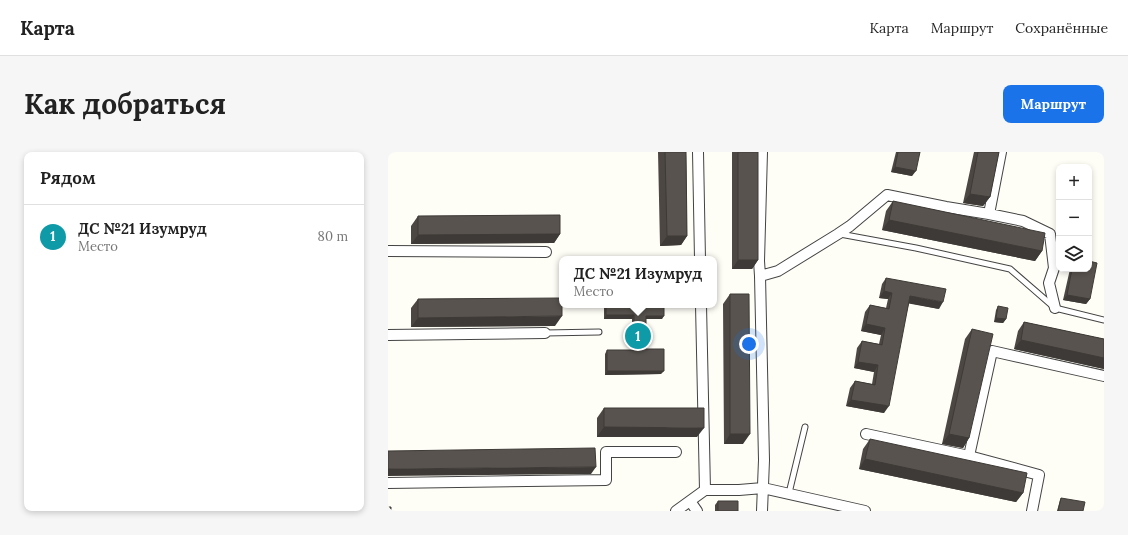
<!DOCTYPE html>
<html lang="ru">
<head>
<meta charset="utf-8">
<style>
  body { margin:0; font-family:Lora,serif; background:#f6f6f6; color:#222 }
  .controls { position:absolute; right:12px; top:12px; display:grid; overflow:hidden; border-radius:8px; box-shadow:0 2px 6px #0003 }
  .controls button { width:36px; height:36px; display:grid; place-items:center; padding:0; border:0; border-bottom:1px solid #e0e0e0; background:#fff; color:#222; font:20px sans-serif }
  .you { position:absolute; left:361px; top:192px; width:14px; height:14px; margin:-10px; border:3px solid #fff; border-radius:50%; background:#1a73e8; box-shadow:0 0 0 6px #1a73e833 }
  .badge { display:grid; place-items:center; width:26px; height:26px; border-radius:50%; background:#1a73e8; color:#fff; font-size:13px; font-weight:700 }
  .pin { position:absolute; translate:-50% -50%; border:2px solid #fff; box-shadow:0 1px 4px #0006 }
  .popup { position:absolute; left:171px; top:104px; width:158px; height:52px; box-sizing:border-box; display:grid; place-content:center; border-radius:8px; background:#fff; filter:drop-shadow(0 1px 3px #0005); font-size:13px; white-space:nowrap; color:#767676 }
  .popup b { font-size:15px; color:#222 }
  .popup::after { content:''; position:absolute; left:50%; top:100%; margin-left:-8px; border:8px solid transparent; border-top-color:#fff }
  .list { margin:0; padding:0; list-style:none }
  h2 { display:flex; justify-content:space-between; align-items:center; height:52px; margin:0; padding:0 16px; font-size:17px }
  h2 small { font-size:13px; font-weight:400; color:#767676 }
  .list li { display:grid; grid-template-columns:26px 1fr auto; gap:12px; align-items:center; box-sizing:border-box; height:64px; padding:0 16px; border-top:1px solid #e0e0e0 }
  .list b { display:block; font-size:15px; white-space:nowrap }
  .list p { margin:0; font-size:13px; white-space:nowrap; color:#767676 }
  .list em { font-size:13px; font-style:normal; color:#767676 }
  .icon { flex:none; width:22px; height:22px; fill:none; stroke:currentColor; stroke-width:2; stroke-linecap:round; stroke-linejoin:round }
  .map { position:relative; flex:none; width:716px; height:359px; overflow:hidden; border-radius:8px }
  header { display:flex; align-items:center; gap:24px; box-sizing:border-box; height:56px; padding:0 20px; background:#fff; border-bottom:1px solid #e0e0e0 }
  header strong { font-size:19px }
  nav { display:flex; gap:22px; margin-inline-start:auto; font-size:14px }
  .intro { display:flex; align-items:center; justify-content:space-between; box-sizing:border-box; height:96px; padding:0 24px }
  h1 { margin:0; font-size:28px }
  .button { padding:10px 18px; border-radius:8px; background:#1a73e8; color:#fff; font-size:14px; font-weight:700 }
  main { display:flex; gap:24px; padding:0 24px }
  aside { flex:1; background:#fff; border-radius:8px; box-shadow:0 2px 6px #0003 }
  .map>svg:first-child { display:block }
  .lines { fill:none; stroke-linecap:round; stroke-linejoin:round }
  .service-casing { stroke:#444; stroke-width:7 }
  .minor-casing { stroke:#444; stroke-width:12 }
  .service { stroke:#fff; stroke-width:5 }
  .minor { stroke:#fff; stroke-width:10 }
  .wall { fill:#4c4743 }
  .shaded-wall { fill:#3e3a37 }
  .building { fill:#58534e; stroke:#3e3a37 }
</style>
</head>
<body>
<header>
<strong>Карта</strong>
<nav><a>Карта</a><a>Маршрут</a><a>Сохранённые</a></nav>
</header>
<div class="intro"><h1>Как добраться</h1><a class="button">Маршрут</a></div>
<main>
<aside>
<h2>Рядом<small></small></h2>
<ul class="list">
<li><span class="badge" style="background:#0f9aa8">1</span><div><b>ДС №21 Изумруд</b><p>Место</p></div><em>80 m</em></li>
</ul>
</aside>
<div class="map">
<svg width="716" height="359" viewBox="0 0 716 359">
  <rect width="100%" height="100%" fill="#fefdf6"/>
  <g class="lines">
    <defs>
      <path id="service" d="M 452,82 L 528,96 L 622,117 L 667,156 L 716,168
        M 157,181 L 211,180
        M 401,341 L 417,275"/>
      <path id="minor" d="M 310,0 L 312,107
        M 374,0 L 371,109 L 372,124 L 376,308 L 374,359
        M 601,62 L 635,69 L 662,82 L 666,116 L 661,131 L 667,156
        M 0,99 L 158,100
        M 372,124 L 390,119 L 450,82 L 462,74 L 499,43 L 558,55 L 601,62 L 613,0
        M 313,153 L 317,338
        M 0,183 L 157,181
        M 478,282 L 581,304 L 651,323 L 644,359
        M 581,304 L 604,199 L 716,224
        M 0,331 L 218,328 L 218,300 L 288,300
        M 302,349 L 309,359
        M 288,359 L 317,338 L 351,338 L 375,336 L 477,359"/>
    </defs>
    <use href="#service" class="service-casing"/>
    <use href="#minor" class="minor-casing"/>
    <use href="#service" class="service"/>
    <use href="#minor" class="minor"/>
  </g>
  <path class="wall" d="M 270,0 L 298,0 L 299,84 L 293,93 L 272,94 Z
    M 344,0 L 370,0 L 370,108 L 364,117 L 344,117 Z
    M 508,0 L 532,0 L 524,24 L 503,20 Z
    M 586,0 L 611,0 L 602,45 L 595,54 L 575,51 Z
    M 505,49 L 654,99 L 647,109 L 494,78 L 498,59 Z
    M 30,64 L 172,82 L 166,91 L 23,92 L 23,74 Z
    M 682,117 L 701,117 L 702,147 L 698,152 L 675,148 Z
    M 498,126 L 551,157 L 521,151 L 496,261 L 458,254 L 462,236 L 467,229 L 484,232 L 486,220 L 466,216 L 469,196 L 474,189 L 491,192 L 493,183 L 473,179 L 477,160 L 482,153 L 498,156 L 500,147 L 491,146 L 494,132 Z
    M 342,142 L 355,292 L 336,292 L 335,152 Z
    M 30,147 L 167,174 L 23,175 L 23,156 Z
    M 216,153 L 276,153 L 274,167 L 258,167 L 258,197 L 273,222 L 217,223 L 217,202 L 219,198 L 244,198 L 244,167 L 216,167 Z
    M 610,154 L 618,167 L 615,171 L 606,170 L 608,158 Z
    M 636,170 L 716,187 L 716,217 L 626,197 L 630,179 Z
    M 584,177 L 581,286 L 575,296 L 554,292 L 577,187 Z
    M 216,256 L 309,285 L 209,285 L 209,266 Z
    M 482,287 L 635,341 L 628,350 L 471,317 L 475,297 Z
    M 673,346 L 695,359 L 669,359 L 672,348 Z
    M 330,349 L 350,359 L 327,359 L 327,353 Z"/>
  <path class="shaded-wall" d="M 507,15 L 528,19 L 524,24 L 503,20 Z
    M 582,42 L 602,45 L 595,54 L 575,51 Z
    M 501,68 L 654,99 L 647,109 L 494,78 Z
    M 172,82 L 166,91 L 23,92 L 30,83 Z
    M 279,84 L 299,84 L 293,93 L 272,94 Z
    M 350,108 L 370,108 L 364,117 L 344,117 Z
    M 496,139 L 504,141 L 500,147 L 491,146 Z
    M 679,143 L 702,147 L 698,152 L 675,148 Z
    M 522,144 L 555,150 L 551,157 L 518,151 Z
    M 218,163 L 246,163 L 244,167 L 216,167 Z
    M 174,164 L 167,174 L 23,175 L 30,166 Z
    M 258,164 L 276,164 L 274,167 L 255,167 Z
    M 608,166 L 618,167 L 615,171 L 606,170 Z
    M 478,172 L 497,176 L 493,183 L 473,179 Z
    M 633,188 L 716,206 L 716,217 L 626,197 Z
    M 470,210 L 490,213 L 486,220 L 466,216 Z
    M 219,219 L 276,219 L 273,222 L 217,223 Z
    M 463,248 L 501,254 L 496,261 L 458,254 Z
    M 216,275 L 316,276 L 309,285 L 209,285 Z
    M 342,282 L 362,282 L 355,292 L 336,292 Z
    M 561,282 L 581,286 L 575,296 L 554,292 Z
    M 477,307 L 635,341 L 628,350 L 471,317 Z
    M 208,315 L 203,322 L 0,324 L 0,317 Z"/>
  <path class="building" d="M 277,0 L 298,0 L 299,84 L 279,84 Z
    M 350,0 L 370,0 L 370,108 L 350,108 Z
    M 510,0 L 532,0 L 528,19 L 507,15 Z
    M 590,0 L 611,0 L 602,45 L 582,42 Z
    M 505,49 L 657,81 L 654,99 L 501,68 Z
    M 172,63 L 172,82 L 30,83 L 30,64 Z
    M 701,109 L 709,111 L 702,147 L 679,143 L 684,117 L 701,117 Z
    M 498,126 L 558,137 L 555,150 L 522,144 L 501,254 L 463,248 L 467,229 L 487,233 L 490,213 L 470,210 L 474,189 L 494,193 L 497,176 L 478,172 L 482,153 L 501,157 L 504,141 L 496,139 Z
    M 342,142 L 361,142 L 362,282 L 342,282 Z
    M 174,146 L 174,164 L 30,166 L 30,147 Z
    M 218,153 L 276,153 L 276,164 L 258,164 L 258,197 L 276,197 L 276,219 L 219,219 L 219,198 L 246,198 L 246,163 L 218,163 Z
    M 610,154 L 620,156 L 618,167 L 608,166 Z
    M 636,170 L 716,187 L 716,206 L 633,188 Z
    M 584,177 L 605,182 L 581,286 L 561,282 Z
    M 216,256 L 316,256 L 316,276 L 216,275 Z
    M 482,287 L 639,321 L 635,341 L 477,307 Z
    M 207,296 L 208,315 L 0,317 L 0,299 Z
    M 673,346 L 697,350 L 695,359 L 670,359 Z
    M 330,349 L 350,349 L 350,359 L 330,359 Z
    M 0,355 L 3,355 L 3,359 L 0,359 Z"/>
</svg>
<div class="controls">
<button>+</button>
<button>−</button>
<button><svg class="icon" aria-label="layers" viewBox="0 0 24 24"><path d="M12 4l9 5-9 5-9-5zM3 14l9 5 9-5"/></svg></button>
</div>
<div class="you"></div>
<div class="pin badge" style="left:250px;top:184px;background:#0f9aa8">1</div>
<div class="popup"><b>ДС №21 Изумруд</b>Место</div>
</div>
</main>
</body>
</html>
